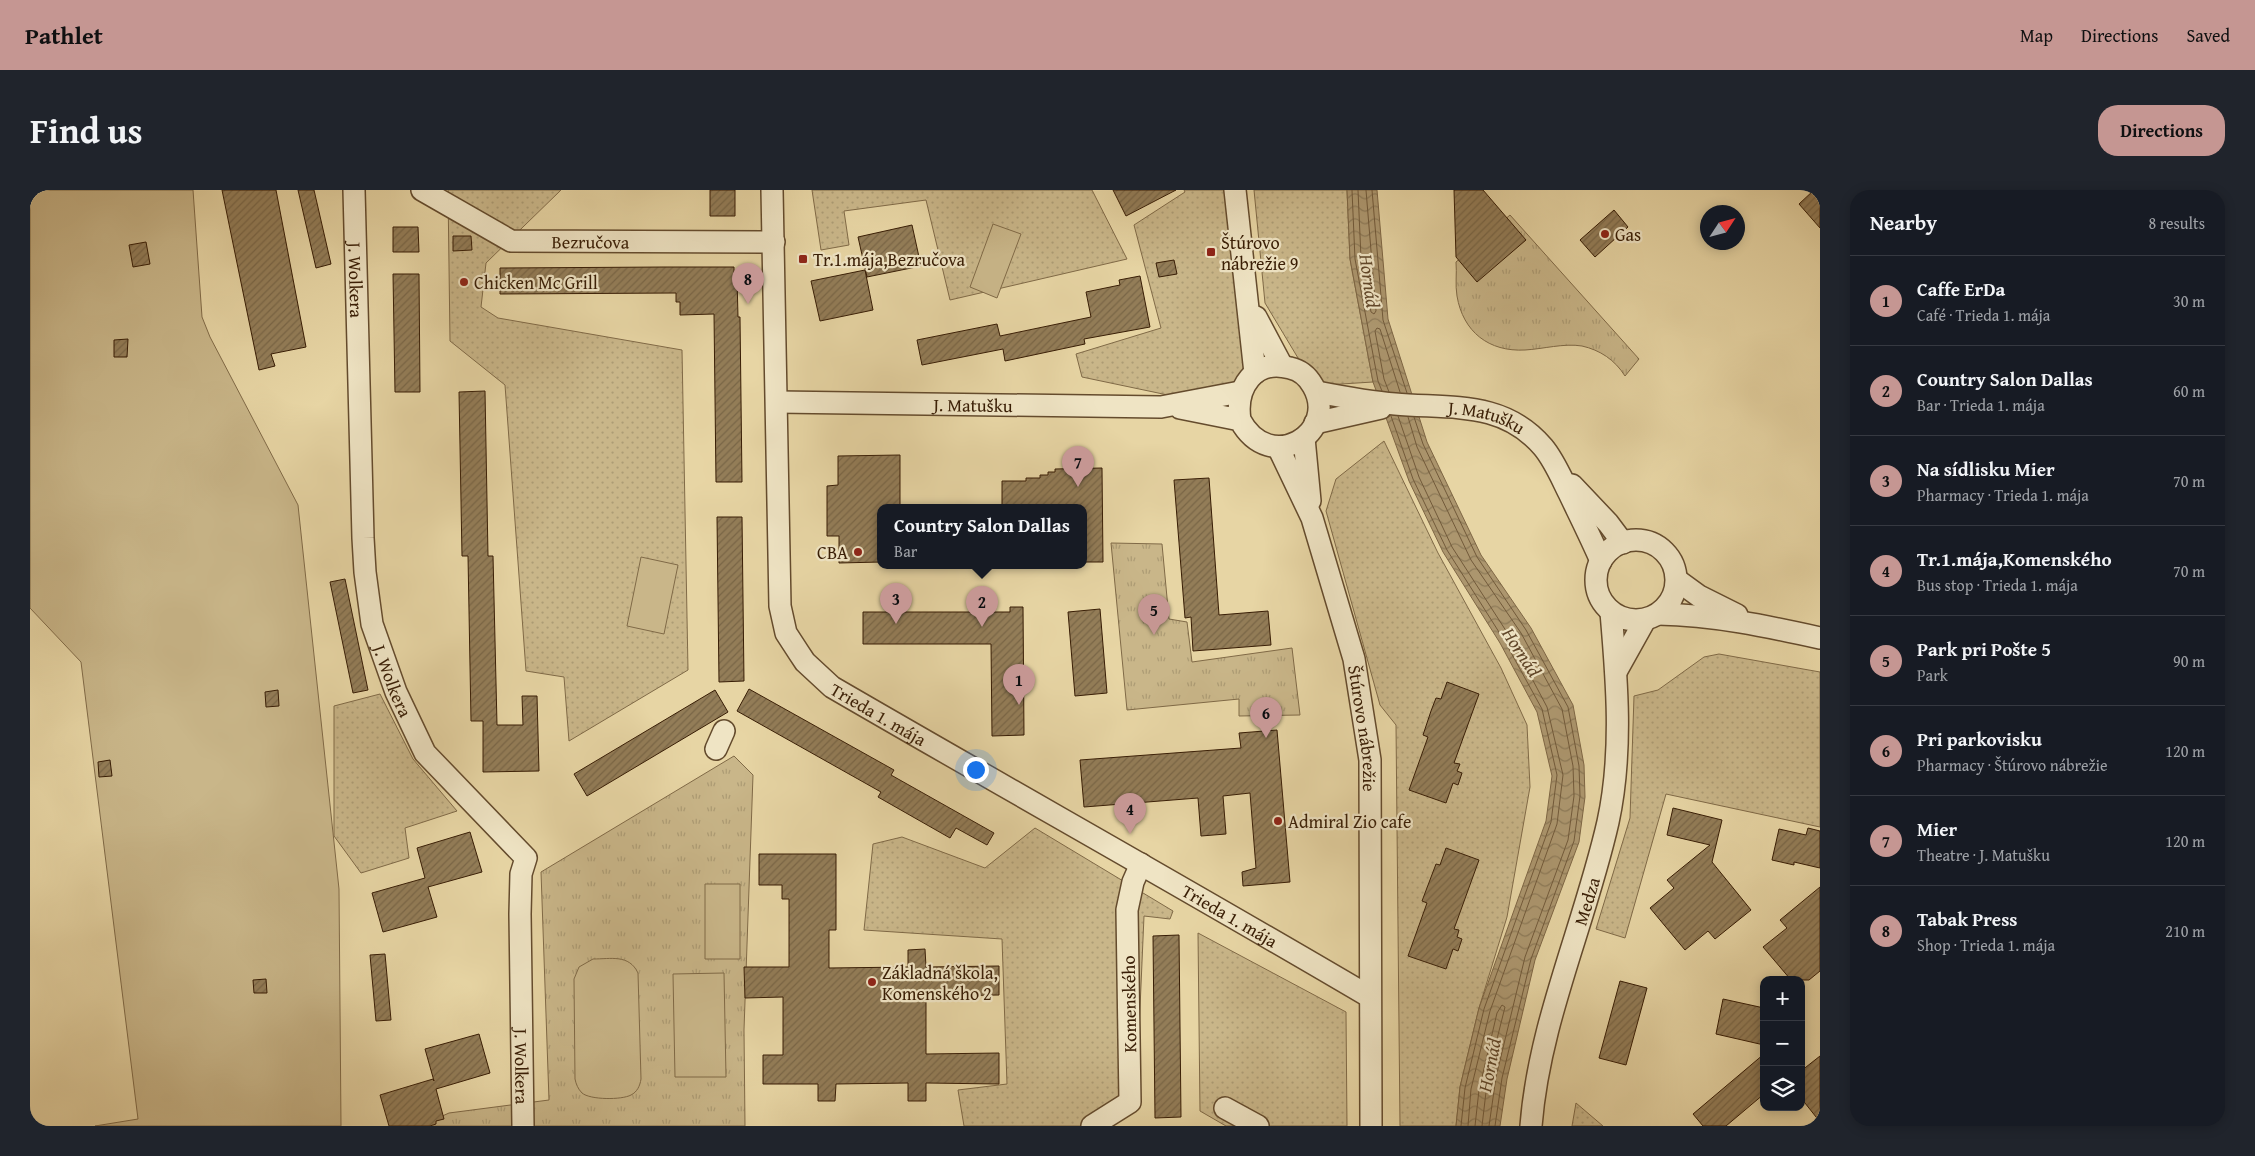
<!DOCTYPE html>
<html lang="en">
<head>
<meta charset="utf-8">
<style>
  body { margin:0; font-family:"Gentium Book Plus",serif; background:#20242c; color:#f1f3f6 }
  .controls { position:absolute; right:15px; bottom:15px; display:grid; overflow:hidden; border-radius:10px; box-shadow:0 2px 12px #0003 }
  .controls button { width:45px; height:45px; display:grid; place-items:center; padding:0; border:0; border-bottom:1px solid #363941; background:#171b24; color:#f1f3f6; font:25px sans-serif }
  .compass { position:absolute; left:1670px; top:15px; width:45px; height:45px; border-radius:50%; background:#171b24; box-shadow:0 2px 12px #0003; rotate:54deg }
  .you { position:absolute; left:945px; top:579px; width:18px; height:18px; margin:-12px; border:4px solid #fff; border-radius:50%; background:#1a73e8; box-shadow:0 0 0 8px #1a73e833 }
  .badge { display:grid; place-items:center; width:32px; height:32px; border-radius:50%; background:#c59692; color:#111; font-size:16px; font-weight:700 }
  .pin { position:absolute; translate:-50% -41px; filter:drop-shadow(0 1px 2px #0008) }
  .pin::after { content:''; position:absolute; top:26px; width:18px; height:15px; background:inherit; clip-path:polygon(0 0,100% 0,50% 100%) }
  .popup { position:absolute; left:847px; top:314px; width:210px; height:65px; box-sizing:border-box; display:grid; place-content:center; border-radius:10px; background:#171b24; filter:drop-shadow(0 1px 4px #0005); font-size:16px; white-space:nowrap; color:#9ea1a6 }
  .popup b { font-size:19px; color:#f1f3f6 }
  .popup::after { content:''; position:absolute; left:50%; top:100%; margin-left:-10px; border:10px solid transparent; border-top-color:#171b24 }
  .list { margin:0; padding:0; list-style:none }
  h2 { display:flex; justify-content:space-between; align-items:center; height:65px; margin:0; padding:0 20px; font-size:21px }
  h2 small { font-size:16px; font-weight:400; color:#9ea1a6 }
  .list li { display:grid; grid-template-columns:32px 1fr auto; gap:15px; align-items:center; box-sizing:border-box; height:90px; padding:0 20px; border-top:1px solid #363941 }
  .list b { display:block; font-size:19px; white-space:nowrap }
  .list p { margin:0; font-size:16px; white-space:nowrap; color:#9ea1a6 }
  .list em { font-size:16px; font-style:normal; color:#9ea1a6 }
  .icon { flex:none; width:28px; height:28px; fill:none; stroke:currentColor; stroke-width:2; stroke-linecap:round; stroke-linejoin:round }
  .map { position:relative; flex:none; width:1790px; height:936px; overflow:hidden; border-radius:20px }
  header { display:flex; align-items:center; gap:30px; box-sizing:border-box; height:70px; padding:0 25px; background:#c59692; color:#111 }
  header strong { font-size:24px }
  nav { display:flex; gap:28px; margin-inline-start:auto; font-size:18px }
  .intro { display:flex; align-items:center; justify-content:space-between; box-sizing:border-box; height:120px; padding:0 30px }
  h1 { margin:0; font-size:35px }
  .button { padding:12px 22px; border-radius:20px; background:#c59692; color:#111; font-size:18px; font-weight:700 }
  main { display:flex; gap:30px; padding:0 30px }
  aside { flex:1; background:#171b24; border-radius:20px; box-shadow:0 2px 12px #0003 }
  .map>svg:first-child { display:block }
  .grass { fill:url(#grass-dots); stroke:#806a47 }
  .park { fill:url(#park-tufts); stroke:#806a47 }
  .garden { fill:#c9b689; stroke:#806a47 }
  .water { fill:url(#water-waves); stroke:#7e6644 }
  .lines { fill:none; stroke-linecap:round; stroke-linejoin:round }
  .shore { stroke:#725a3a; stroke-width:1 }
  .building { fill:url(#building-hatch); stroke:#381d05 }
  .minor-casing { stroke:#644b2d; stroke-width:24 }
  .minor { stroke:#efe4c4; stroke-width:21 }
  .poi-dot { fill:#8f2418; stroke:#efe4c4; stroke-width:2 }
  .labels { text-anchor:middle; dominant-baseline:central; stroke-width:4.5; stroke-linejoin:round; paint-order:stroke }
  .poi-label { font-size:18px; fill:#381d05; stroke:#efe4c4; text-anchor:start }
  .street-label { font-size:18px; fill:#381d05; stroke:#efe4c4 }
  .water-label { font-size:19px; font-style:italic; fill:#61472a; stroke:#efe4c4 }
</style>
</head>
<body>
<header>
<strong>Pathlet</strong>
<nav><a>Map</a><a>Directions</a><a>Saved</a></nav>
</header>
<div class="intro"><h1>Find us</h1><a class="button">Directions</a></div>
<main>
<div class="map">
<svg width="1790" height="936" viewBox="0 0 1790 936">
  <defs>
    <pattern id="grass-dots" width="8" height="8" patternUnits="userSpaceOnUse" patternTransform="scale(1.25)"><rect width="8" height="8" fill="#c9b689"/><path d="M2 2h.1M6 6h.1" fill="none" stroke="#ad9c75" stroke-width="1.8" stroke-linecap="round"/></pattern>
    <pattern id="park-tufts" width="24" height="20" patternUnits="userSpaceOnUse" patternTransform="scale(1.25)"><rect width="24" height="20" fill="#c9b689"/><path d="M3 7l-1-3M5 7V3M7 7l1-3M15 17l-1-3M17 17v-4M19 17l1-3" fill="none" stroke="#ad9c75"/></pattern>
    <pattern id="water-waves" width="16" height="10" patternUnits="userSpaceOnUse" patternTransform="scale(1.25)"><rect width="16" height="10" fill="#ac966e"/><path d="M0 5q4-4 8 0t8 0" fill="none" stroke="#8d7a58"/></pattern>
    <pattern id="building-hatch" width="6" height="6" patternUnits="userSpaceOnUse" patternTransform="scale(1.25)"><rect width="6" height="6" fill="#937d58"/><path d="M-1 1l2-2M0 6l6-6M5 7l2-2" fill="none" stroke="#796647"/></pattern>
  </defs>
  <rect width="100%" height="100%" fill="#e7d5a4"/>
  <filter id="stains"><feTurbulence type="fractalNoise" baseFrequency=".004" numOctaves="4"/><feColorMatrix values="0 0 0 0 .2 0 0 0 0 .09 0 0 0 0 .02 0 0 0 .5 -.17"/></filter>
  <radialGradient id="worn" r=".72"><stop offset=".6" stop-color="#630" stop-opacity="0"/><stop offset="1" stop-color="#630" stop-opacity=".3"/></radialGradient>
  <path class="grass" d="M 418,0 L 531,0 L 456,73 L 451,117 L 468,128 L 652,160 L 658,480 L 539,551 L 534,487 L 496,481 L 475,195 L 420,151 Z
    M 782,0 L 1062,0 L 1097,69 L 920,110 L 896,10 L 814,21 L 819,55 L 791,60 Z
    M 1154,0 L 1199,0 L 1216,177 L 1205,197 L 1152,208 L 1052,187 L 1046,164 L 1131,138 L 1104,35 L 1155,2 Z
    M 1224,0 L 1317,0 L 1320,69 L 1343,192 L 1295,195 L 1268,168 L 1235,113 Z
    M 1354,251 L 1408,363 L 1471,478 L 1497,535 L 1500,597 L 1477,727 L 1449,818 L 1430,897 L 1426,936 L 1370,936 L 1366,535 L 1350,515 L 1296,321 L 1306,289 Z
    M 1689,464 L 1790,482 L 1790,637 L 1636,604 L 1595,748 L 1566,739 L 1600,628 L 1604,506 L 1628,500 L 1674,467 Z
    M 350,504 L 383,569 L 427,621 L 375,638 L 379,668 L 331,683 L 304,646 L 304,516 Z
    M 1005,638 L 1143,721 L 1140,729 L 1114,726 L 1106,911 L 1065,936 L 934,936 L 928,900 L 977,894 L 972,749 L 834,740 L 843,654 L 872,647 L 955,678 Z
    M 1168,743 L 1316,822 L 1317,936 L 1196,936 L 1170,921 Z
    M 1546,913 L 1573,936 L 1542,936 Z"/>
  <path class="park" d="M 1480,25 L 1609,169 L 1595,186 C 1585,170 1570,160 1552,156 C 1534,153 1513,159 1495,160 C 1459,162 1433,142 1427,106 C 1425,95 1427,83 1426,72 Z
    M 1081,353 L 1132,354 L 1139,429 L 1157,432 L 1162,472 L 1262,458 L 1270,525 L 1209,526 L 1209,509 L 1097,520 Z
    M 704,566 L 723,585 L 714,840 L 715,936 L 390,936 L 419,923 L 519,910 L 511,682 Z"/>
  <path class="garden" d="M 0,0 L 163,0 L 172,127 L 180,147 L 268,315 L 309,699 L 311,936 L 65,936 L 108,929 L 51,472 L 0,418 Z
    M 963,34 L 991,44 L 967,108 L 940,97 Z
    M 611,367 L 648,375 L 634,444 L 597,436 Z
    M 675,694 L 710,694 L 710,769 L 675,769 Z
    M 563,769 C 581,769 599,764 608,783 L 611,889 C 610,896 607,902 601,905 C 592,910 560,910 552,903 C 548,899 546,894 545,889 L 544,789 L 549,777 Z
    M 694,783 L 696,887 L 645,887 L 643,784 Z"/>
  <path class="water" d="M 1317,0 L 1347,0 L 1358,129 L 1397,252 L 1451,365 L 1501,438 L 1543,515 L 1554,575 L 1555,607 L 1549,652 L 1505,770 L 1477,889 L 1470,936 L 1426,936 L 1430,897 L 1449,818 L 1516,631 L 1522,586 L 1507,522 L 1470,453 L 1413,362 L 1379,291 L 1343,192 L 1320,69 Z"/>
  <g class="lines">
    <path class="shore" d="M 1322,0 L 1325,69 L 1348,191 L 1352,201
      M 1328,0 L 1331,68 L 1341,122 L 1344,124 L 1346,121 L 1336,0
      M 1342,0 L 1353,130 L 1377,203
      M 1359,202 L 1354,189 L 1345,141 L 1347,138 L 1350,139 L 1370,202
      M 1361,226 L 1383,289 L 1417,360 L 1474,450 L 1512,519 L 1527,585 L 1521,632 L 1454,819 L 1435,898 L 1431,936
      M 1368,226 L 1389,287 L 1422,357 L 1480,447 L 1517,517 L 1533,585 L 1527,634 L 1460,821 L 1441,899 L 1438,936
      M 1378,227 L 1387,257 L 1441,370 L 1491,443 L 1532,519 L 1543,576 L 1544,606 L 1538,650 L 1495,767 L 1466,887 L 1459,936
      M 1384,227 L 1393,254 L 1447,367 L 1496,440 L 1538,517 L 1549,576 L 1550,606 L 1544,651 L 1501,769 L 1472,888 L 1465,936
      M 1445,936 L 1449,900 L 1467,823 L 1472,815 L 1475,817 L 1458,885 L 1452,936"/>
  </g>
  <path class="building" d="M 192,0 L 246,0 L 276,157 L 241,164 L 245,176 L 229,180 Z
    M 268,0 L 284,0 L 301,74 L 286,78 Z
    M 680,0 L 705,0 L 705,26 L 680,26 Z
    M 1083,0 L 1146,0 L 1096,26 Z
    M 1424,0 L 1453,0 L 1496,50 L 1447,92 L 1426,67 Z
    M 1784,0 L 1790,0 L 1790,38 L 1769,14 Z
    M 1584,20 L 1598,37 L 1565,67 L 1550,50 Z
    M 882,35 L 891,76 L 837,87 L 828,47 Z
    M 363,37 L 388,37 L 389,62 L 363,62 Z
    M 423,46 L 441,46 L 442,60 L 423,61 Z
    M 116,52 L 120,74 L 103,77 L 99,55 Z
    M 1144,70 L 1147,84 L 1129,87 L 1126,73 Z
    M 634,77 L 704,77 L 704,88 L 707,88 L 708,127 L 710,127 L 712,292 L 686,292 L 684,124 L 650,125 L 650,112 L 646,112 L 646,103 L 470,104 L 470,78 Z
    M 835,80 L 843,120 L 790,131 L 781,91 Z
    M 363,84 L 389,84 L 390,202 L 365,202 Z
    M 1110,86 L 1120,137 L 1054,149 L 1055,154 L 975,171 L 973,159 L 892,175 L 887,150 L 967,134 L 970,146 L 1061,127 L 1056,102 L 1090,95 L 1089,90 Z
    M 98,149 L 97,167 L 84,167 L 84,150 Z
    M 455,201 L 458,366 L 463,366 L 467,535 L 493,535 L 492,506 L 507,506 L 509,581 L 453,582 L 453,531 L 441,531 L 438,366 L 432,366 L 429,202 Z
    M 870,265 L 870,318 L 851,318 L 851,372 L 809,373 L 809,346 L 797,346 L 797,296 L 808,295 L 808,266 Z
    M 1072,278 L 1073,372 L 1053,372 L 1053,318 L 972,318 L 972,291 L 996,291 L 996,288 L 1010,288 L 1010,285 L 1018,285 L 1018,282 L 1025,282 L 1025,279 Z
    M 1179,288 L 1189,425 L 1238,421 L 1241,455 L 1163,461 L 1161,427 L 1155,428 L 1144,290 Z
    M 687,327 L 712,327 L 714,491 L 689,492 Z
    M 315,389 L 338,500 L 323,503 L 300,392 Z
    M 980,417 L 993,417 L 994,545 L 962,546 L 961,454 L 833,454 L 833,422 L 980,422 Z
    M 1070,419 L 1077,503 L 1045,506 L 1038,422 Z
    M 1417,492 L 1449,504 L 1424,573 L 1430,574 L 1427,581 L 1432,583 L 1428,595 L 1423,593 L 1416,613 L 1379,600 L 1398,547 L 1393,545 L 1401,521 L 1406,508 L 1411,509 Z
    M 719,499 L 864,580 L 861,585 L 964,643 L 957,655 L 926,638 L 920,648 L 848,607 L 851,602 L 707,521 Z
    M 248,500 L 249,516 L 236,517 L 235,502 Z
    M 685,500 L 698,522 L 557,606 L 544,584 Z
    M 1247,540 L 1260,692 L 1213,696 L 1212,682 L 1226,678 L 1220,603 L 1193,606 L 1196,644 L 1171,646 L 1168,608 L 1054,617 L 1050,570 L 1211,558 L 1209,543 Z
    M 80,570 L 82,586 L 69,587 L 68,572 Z
    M 1643,618 L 1692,630 L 1682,672 L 1721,720 L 1685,749 L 1678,741 L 1655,760 L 1620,718 L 1644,698 L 1637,690 L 1680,655 L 1637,645 Z
    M 1778,638 L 1790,641 L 1790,678 L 1764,672 L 1764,675 L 1742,670 L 1749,639 L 1776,645 Z
    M 440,642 L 452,682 L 398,697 L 407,727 L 353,742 L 342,703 L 395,688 L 387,658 Z
    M 1416,658 L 1449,670 L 1424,739 L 1429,740 L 1427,747 L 1432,749 L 1428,761 L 1423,759 L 1416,779 L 1378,766 L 1397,713 L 1392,711 L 1406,674 L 1410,675 Z
    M 729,664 L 806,664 L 806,740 L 799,740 L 799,778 L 878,777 L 878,760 L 895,759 L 896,777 L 969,776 L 969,805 L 896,806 L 896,864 L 969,863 L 969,894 L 896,893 L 896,911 L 878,911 L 878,893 L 806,894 L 805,911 L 788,911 L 788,894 L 733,894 L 733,865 L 753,865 L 753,807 L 715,808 L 714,777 L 759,777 L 759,709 L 752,709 L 752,695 L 729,695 Z
    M 1790,697 L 1790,781 L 1779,790 L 1761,790 L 1733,757 L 1757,738 L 1750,730 Z
    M 1149,745 L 1151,927 L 1125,928 L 1123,746 Z
    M 355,764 L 361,830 L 346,831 L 340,765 Z
    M 236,789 L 237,803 L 224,803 L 223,790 Z
    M 1590,791 L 1617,798 L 1596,875 L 1569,868 Z
    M 1693,809 L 1734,818 L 1734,855 L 1686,844 Z
    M 449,844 L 460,883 L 406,899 L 414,929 L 406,931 L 406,934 L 400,936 L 359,936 L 350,905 L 403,889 L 404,891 L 395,859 Z
    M 1734,864 L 1734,904 L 1696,936 L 1673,936 L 1663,924 Z
    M 1790,866 L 1790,932 L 1771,908 L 1771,881 Z"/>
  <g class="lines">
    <defs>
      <g id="minor">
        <path id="s1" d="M 324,0 L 333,348 L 335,382 L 342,434 L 366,502 L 395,563 L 496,668 L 491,684 L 490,724 L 493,936"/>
        <path id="s2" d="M 392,0 L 481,51 L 744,52"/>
        <path id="s3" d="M 742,0 L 750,416 L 756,443 L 769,463 L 775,472 L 802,497 C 981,601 1162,702 1340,807"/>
        <path d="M 1205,0 L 1225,183"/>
        <path d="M 1226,127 L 1252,176"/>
        <path id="s4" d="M 1287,202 C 1313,207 1339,212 1365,214 C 1420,219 1473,210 1513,257 C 1524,270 1531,287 1539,303 C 1550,326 1561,348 1571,371"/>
        <path id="s5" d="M 747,212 L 1131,217 L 1210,202"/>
        <path d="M 1150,218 L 1210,230 C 1240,286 1310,243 1283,196 C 1278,187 1270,180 1260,178 C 1224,168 1205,198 1210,230"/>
        <path d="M 1285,233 L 1351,218"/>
        <path d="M 1274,248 L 1280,311"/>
        <path id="s6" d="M 1248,257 L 1282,328 L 1324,469 L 1340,570 L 1341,936"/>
        <path d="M 1542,295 L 1578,333 L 1593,353"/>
        <circle cx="1606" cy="390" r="40"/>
        <path d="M 1647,390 L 1669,406 L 1707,425"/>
        <path d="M 1628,424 C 1684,425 1736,436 1790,448"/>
        <path d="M 1586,482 L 1615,430"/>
        <path d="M 686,559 L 694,541"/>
        <path d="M 1195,918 L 1228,936"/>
        <path d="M 1062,936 L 1100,912 L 1097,720 L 1103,692 L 1111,674"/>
        <path id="s7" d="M 1501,936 C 1509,832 1555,734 1578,632 C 1593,563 1587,491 1581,422"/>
      </g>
    </defs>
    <use href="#minor" class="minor-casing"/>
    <use href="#minor" class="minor"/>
  </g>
  <g class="poi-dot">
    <circle cx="1575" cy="44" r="5"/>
    <rect x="1176" y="57" width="10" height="10" rx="2.5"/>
    <rect x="768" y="64" width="10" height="10" rx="2.5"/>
    <circle cx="434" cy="92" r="5"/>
    <circle cx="828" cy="362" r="5"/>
    <circle cx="1248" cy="631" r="5"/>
    <circle cx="842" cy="792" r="5"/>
  </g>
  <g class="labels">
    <g class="poi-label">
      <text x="1585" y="44">Gas</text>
      <text x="1191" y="52">Štúrovo<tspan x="1191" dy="21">nábrežie 9</tspan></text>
      <text x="783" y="69">Tr.1.mája,Bezručova</text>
      <text x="444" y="92">Chicken Mc Grill</text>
      <text x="818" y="362" text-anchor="end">CBA</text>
      <text x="1258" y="631">Admiral Zio cafe</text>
      <text x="852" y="782">Základná škola,<tspan x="852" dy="21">Komenského 2</tspan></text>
    </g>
    <g class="street-label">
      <text stroke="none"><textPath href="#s2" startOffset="182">Bezručova</textPath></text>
      <text stroke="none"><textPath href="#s1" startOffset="90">J. Wolkera</textPath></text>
      <text stroke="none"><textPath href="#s5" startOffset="196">J. Matušku</textPath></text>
      <text stroke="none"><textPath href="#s4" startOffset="172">J. Matušku</textPath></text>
      <text stroke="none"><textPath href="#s1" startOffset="495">J. Wolkera</textPath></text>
      <text stroke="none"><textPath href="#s3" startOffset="569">Trieda 1. mája</textPath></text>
      <text stroke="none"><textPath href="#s6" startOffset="296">Štúrovo nábrežie</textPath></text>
      <text stroke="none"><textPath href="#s7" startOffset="232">Medza</textPath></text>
      <text stroke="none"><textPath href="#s3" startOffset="974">Trieda 1. mája</textPath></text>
      <text transform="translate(1099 814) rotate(-91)">Komenského</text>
      <text stroke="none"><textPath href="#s1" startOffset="929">J. Wolkera</textPath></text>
    </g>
    <g class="water-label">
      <text transform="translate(1340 91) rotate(82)">Hornád</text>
      <text transform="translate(1492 462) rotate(57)">Hornád</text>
      <text transform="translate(1459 875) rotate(-79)">Hornád</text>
    </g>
  </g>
  <rect width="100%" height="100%" filter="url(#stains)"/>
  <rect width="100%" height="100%" fill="url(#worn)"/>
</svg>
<div class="controls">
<button>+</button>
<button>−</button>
<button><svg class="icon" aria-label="layers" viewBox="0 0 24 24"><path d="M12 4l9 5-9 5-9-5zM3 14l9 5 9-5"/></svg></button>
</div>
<svg class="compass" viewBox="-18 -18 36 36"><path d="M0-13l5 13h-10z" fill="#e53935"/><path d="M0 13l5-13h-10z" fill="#9ea1a6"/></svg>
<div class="you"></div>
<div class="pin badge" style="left:989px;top:515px">1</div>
<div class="pin badge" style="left:952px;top:437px">2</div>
<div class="popup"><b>Country Salon Dallas</b>Bar</div>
<div class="pin badge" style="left:866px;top:434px">3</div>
<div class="pin badge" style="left:1100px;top:644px">4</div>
<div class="pin badge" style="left:1124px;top:445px">5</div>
<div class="pin badge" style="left:1236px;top:548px">6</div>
<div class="pin badge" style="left:1048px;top:297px">7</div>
<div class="pin badge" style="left:718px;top:114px">8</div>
</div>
<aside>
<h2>Nearby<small>8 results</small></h2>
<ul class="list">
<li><span class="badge">1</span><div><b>Caffe ErDa</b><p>Café · Trieda 1. mája</p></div><em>30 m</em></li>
<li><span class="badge">2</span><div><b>Country Salon Dallas</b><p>Bar · Trieda 1. mája</p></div><em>60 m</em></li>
<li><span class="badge">3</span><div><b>Na sídlisku Mier</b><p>Pharmacy · Trieda 1. mája</p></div><em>70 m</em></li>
<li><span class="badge">4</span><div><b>Tr.1.mája,Komenského</b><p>Bus stop · Trieda 1. mája</p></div><em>70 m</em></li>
<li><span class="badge">5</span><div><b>Park pri Pošte 5</b><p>Park</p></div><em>90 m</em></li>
<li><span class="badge">6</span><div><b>Pri parkovisku</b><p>Pharmacy · Štúrovo nábrežie</p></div><em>120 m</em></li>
<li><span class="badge">7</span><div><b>Mier</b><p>Theatre · J. Matušku</p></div><em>120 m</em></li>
<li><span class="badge">8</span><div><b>Tabak Press</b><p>Shop · Trieda 1. mája</p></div><em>210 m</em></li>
</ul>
</aside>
</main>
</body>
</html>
